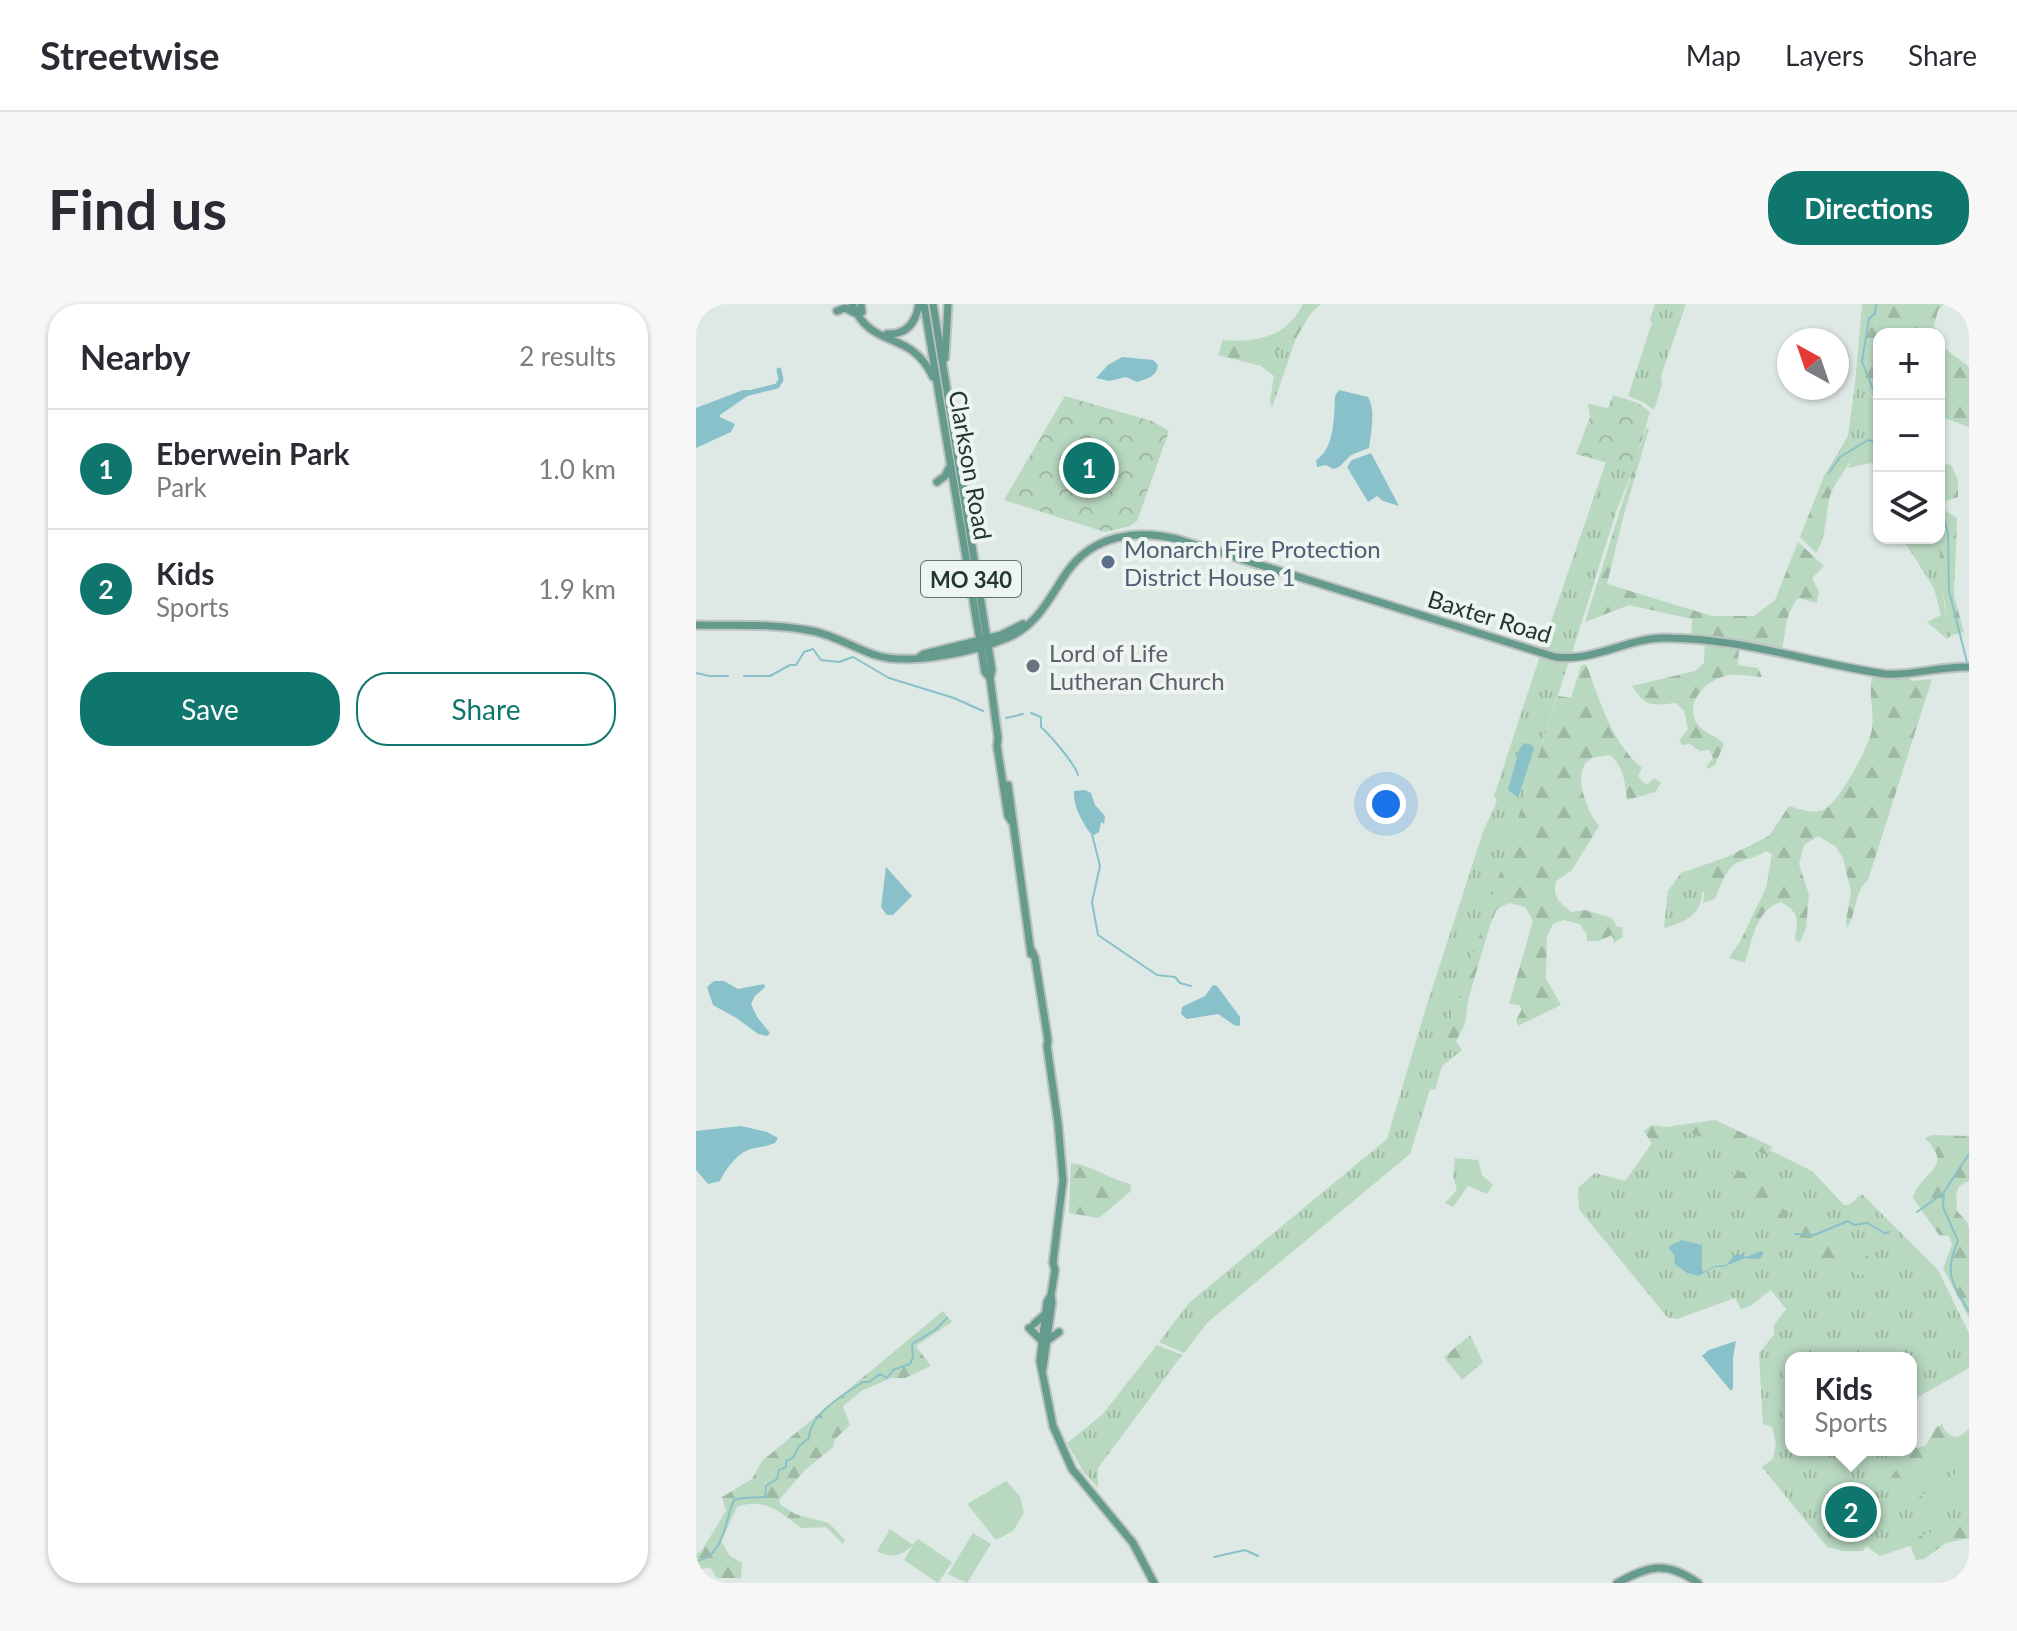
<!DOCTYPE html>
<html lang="en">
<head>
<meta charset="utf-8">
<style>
  body { margin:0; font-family:Lato,sans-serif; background:#f7f7f7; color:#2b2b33 }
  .controls { position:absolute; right:24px; top:24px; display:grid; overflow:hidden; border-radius:16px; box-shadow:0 2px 6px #0004 }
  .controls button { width:72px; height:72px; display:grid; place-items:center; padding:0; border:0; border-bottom:2px solid #e1e1e2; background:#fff; color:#2b2b33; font:40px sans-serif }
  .compass { position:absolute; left:1081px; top:24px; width:72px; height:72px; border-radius:50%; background:#fff; box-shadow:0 2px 6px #0004; rotate:320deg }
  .you { position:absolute; left:690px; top:500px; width:28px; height:28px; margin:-20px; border:6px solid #fff; border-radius:50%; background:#1a73e8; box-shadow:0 0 0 12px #1a73e833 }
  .badge { display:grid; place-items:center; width:52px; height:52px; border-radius:50%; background:#0f766e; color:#fff; font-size:26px; font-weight:700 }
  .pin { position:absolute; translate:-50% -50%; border:4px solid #fff; box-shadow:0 2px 8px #0006 }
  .popup { position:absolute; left:1089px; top:1048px; width:132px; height:104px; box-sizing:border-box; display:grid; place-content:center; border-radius:16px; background:#fff; filter:drop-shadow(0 2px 6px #0005); font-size:26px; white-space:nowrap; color:#7c7c81 }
  .popup b { font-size:30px; color:#2b2b33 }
  .popup::after { content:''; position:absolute; left:50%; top:100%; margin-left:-16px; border:16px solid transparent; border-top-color:#fff }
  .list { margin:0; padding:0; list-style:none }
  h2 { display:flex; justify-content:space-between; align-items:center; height:104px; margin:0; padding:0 32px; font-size:34px }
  h2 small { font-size:26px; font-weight:400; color:#7c7c81 }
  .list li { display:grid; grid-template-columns:52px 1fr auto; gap:24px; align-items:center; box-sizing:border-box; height:120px; padding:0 32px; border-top:2px solid #e1e1e2 }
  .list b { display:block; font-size:30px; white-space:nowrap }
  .list p { margin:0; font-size:26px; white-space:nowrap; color:#7c7c81 }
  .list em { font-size:26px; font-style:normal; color:#7c7c81 }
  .actions { display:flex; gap:16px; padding:24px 32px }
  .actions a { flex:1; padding:18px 0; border:2px solid #0f766e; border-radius:32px; text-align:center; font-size:28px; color:#0f766e }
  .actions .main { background:#0f766e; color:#fff }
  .icon { flex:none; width:44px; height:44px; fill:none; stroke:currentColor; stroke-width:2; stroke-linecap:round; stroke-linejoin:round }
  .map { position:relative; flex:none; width:1273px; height:1279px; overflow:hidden; border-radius:32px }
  header { display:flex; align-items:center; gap:48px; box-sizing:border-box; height:112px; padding:0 40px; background:#fff; border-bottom:2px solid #e1e1e2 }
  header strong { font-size:38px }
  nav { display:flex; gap:44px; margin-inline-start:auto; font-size:28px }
  .intro { display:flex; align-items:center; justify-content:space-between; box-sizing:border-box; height:192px; padding:0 48px }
  h1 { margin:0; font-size:56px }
  .button { padding:20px 36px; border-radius:32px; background:#0f766e; color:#fff; font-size:28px; font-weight:700 }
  main { display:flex; gap:48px; padding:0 48px }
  aside { flex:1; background:#fff; border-radius:32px; box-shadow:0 2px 6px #0004 }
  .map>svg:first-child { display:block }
  .grass { fill:url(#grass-tufts) }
  .forest { fill:url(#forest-firs) }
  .park { fill:url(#park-crowns) }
  .pitch { fill:#b8d8c0 }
  .water { fill:#89c1ca }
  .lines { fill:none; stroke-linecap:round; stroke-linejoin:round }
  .stream { stroke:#89c1ca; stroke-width:2 }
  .river { stroke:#89c1ca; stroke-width:5 }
  .major-casing { stroke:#bcc3c1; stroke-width:11 }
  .major { stroke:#659b8c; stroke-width:7 }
  .service-dot { fill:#5c6f8a; stroke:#eef5f1; stroke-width:3 }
  .worship-dot { fill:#6b7280; stroke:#eef5f1; stroke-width:3 }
  .labels { text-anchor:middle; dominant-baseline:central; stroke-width:8; stroke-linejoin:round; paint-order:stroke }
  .shield { fill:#eef5f1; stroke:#5e706a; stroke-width:2 }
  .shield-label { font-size:22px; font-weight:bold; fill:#213730 }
  .street-label { font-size:24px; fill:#213730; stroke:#eef5f1 }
  .service-label { font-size:24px; fill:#4e5e75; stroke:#eef5f1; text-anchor:start }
  .worship-label { font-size:24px; fill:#5b616d; stroke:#eef5f1; text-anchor:start }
</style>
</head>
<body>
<header>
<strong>Streetwise</strong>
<nav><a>Map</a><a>Layers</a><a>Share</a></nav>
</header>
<div class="intro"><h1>Find us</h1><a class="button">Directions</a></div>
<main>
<aside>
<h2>Nearby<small>2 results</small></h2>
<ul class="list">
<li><span class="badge">1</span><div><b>Eberwein Park</b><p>Park</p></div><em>1.0 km</em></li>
<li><span class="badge">2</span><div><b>Kids</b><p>Sports</p></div><em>1.9 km</em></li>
</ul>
<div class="actions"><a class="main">Save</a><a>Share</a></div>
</aside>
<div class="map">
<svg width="1273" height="1279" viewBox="0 0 1273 1279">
  <defs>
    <pattern id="grass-tufts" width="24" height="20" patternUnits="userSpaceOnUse" patternTransform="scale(2)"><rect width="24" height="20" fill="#b8d8c0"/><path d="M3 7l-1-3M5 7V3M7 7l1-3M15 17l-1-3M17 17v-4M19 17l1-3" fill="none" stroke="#9ebaa5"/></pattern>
    <pattern id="forest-firs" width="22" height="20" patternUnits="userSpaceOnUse" patternTransform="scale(2)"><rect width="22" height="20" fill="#b8d8c0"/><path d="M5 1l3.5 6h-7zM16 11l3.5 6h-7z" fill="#9ebaa5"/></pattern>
    <pattern id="park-crowns" width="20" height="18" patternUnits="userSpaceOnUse" patternTransform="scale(2)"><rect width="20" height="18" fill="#b8d8c0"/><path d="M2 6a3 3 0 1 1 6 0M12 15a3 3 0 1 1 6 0" fill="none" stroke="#9ebaa5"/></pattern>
  </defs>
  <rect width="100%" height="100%" fill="#dee8e4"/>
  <path class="grass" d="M 959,0 L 990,0 L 965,72 L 966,80 L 958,106 L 947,98 L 932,92 L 956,19 L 954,16 Z
    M 600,34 L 576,104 L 574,96 L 578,72 L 565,62 L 569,47 L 578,48 Z
    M 1159,80 L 1169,83 L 1183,106 L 1183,162 L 1175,159 L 1152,164 L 1157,152 L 1142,149 L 1152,132 Z
    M 910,158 L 937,166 L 921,205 L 875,352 L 845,347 Z
    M 1243,228 L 1248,300 L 1256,331 L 1251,335 L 1231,318 L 1245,311 L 1238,284 L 1208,237 L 1209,234 L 1243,234 Z
    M 844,352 L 873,357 L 749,739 L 760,737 L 766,746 L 746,762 L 739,786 L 734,785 L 714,850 L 512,1018 L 488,1049 L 463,1038 L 493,999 L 691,835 L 728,710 L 786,531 C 790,519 797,509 801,496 L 798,492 Z
    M 1004,570 C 1011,603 1000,616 968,624 L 972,586 L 979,586 L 989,574 Z
    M 1017,818 L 1116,867 L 1148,901 L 1153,901 L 1166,890 L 1242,966 L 1273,1029 L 1273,1064 L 1215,1097 L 1215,1054 L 1095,1054 L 1095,1146 L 1211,1146 L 1225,1162 L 1273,1125 L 1273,1216 L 1264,1225 L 1184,1252 L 1170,1242 L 1167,1247 L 1147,1247 L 1131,1243 L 1066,1163 L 1077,1155 L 1080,1139 L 1076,1123 L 1067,1120 L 1063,1050 L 1078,1030 L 1078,1021 L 1090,1005 L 1075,986 C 1064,993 1059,1002 1045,1005 L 1039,994 L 981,1015 L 971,1013 L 883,905 L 882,884 L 899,869 L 929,877 L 964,828 Z
    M 759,854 L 782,856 L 786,871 L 797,881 L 791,890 L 772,882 L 757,903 L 749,899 L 761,886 L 757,872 Z
    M 461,1041 L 486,1051 L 402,1164 L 402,1184 L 387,1167 L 371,1139 L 406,1111 Z"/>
  <path class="forest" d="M 607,0 L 625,0 L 615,9 L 600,34 L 578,49 L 569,47 L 565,62 L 522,51 L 527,36 C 561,39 591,33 607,0 Z
    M 1166,0 L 1248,0 L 1242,6 L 1238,22 L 1242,30 L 1183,30 L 1183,96 L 1175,92 L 1169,83 L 1159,80 Z
    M 1243,32 L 1247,43 L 1273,63 L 1273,123 L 1243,112 Z
    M 950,124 L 953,125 L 928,210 L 911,280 L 1016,312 L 1058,312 L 1079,296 L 1102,238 L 1128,262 L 1116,274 L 1123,288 L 1121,299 L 1102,294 C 1086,318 1092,320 1086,346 L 995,333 L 996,315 L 933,301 L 889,318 Z
    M 1170,134 L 1176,142 L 1157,152 C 1151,166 1138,178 1134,192 C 1129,211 1131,232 1120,249 L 1104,233 L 1128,172 L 1142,149 L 1147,148 Z
    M 1243,159 L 1255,161 L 1262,176 L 1262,193 L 1250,197 L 1247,205 L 1261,214 L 1258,292 L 1268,328 L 1256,331 C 1240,275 1243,217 1243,159 Z
    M 1009,339 L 1043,343 L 1042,361 L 1062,364 L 1066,373 C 1056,373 1044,370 1034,371 C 1011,374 986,399 1002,421 C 1008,429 1021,432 1028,440 L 1019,461 L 1012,465 L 1010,463 L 1017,454 L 1014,446 L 1004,447 L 994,440 L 987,441 L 983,437 L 992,425 L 988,407 L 980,399 C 955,401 951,404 936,382 L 999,367 L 1008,359 Z
    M 890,360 C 904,396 915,438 946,464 L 942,472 L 950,481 L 958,474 L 965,479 L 959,488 L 931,496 C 929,478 928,463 914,451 C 908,452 900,452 894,455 C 875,468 891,508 903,522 L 876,566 L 860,577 C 856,593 863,598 875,608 L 889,606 L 916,614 L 921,623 L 926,623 L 927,633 L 918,639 L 916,631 L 903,637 L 891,637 L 891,631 L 884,620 L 867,616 L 857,620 L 851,632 L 850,675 L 865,701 L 822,722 L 820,716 L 826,705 L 823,701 L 813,700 L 837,617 L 829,603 L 813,599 L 801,605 L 794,621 L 772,696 L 769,720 L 760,737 L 748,739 L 862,392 L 875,394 L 885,362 Z
    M 1177,370 L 1212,373 L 1216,377 L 1236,375 L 1172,576 C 1158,587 1161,610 1151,624 L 1150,617 L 1155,588 L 1147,554 L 1139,542 L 1122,532 L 1108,541 L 1103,560 L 1113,591 L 1110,624 L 1104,638 L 1099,636 C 1102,615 1104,609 1085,598 C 1060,605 1056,637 1049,659 L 1033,654 L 1045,636 L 1070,584 L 1076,550 L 1070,547 C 1060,554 1049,554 1039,560 C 1028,568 1024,583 1019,595 L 1007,599 L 1008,588 L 1002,586 L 999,581 L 1003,570 L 989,574 L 979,587 L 973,586 L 985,569 L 1031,553 L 1073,532 L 1093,502 C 1104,505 1118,511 1129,505 C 1143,498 1174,441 1176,425 C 1179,406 1171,386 1177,370 Z
    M 1019,816 L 1077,843 L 1070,851 L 1026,830 L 1006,833 L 986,827 L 970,838 L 956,840 L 948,827 L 956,821 L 970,823 Z
    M 1235,831 L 1273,832 L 1273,877 L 1263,882 L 1260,890 L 1261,907 L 1271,918 L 1273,924 L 1273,1014 L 1247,964 L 1256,941 L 1253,932 L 1243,931 L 1217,894 C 1224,866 1260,866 1229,834 Z
    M 375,859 C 396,861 413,875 434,880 L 435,887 L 403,914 L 373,909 Z
    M 1040,867 L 1086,876 L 1092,882 L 1078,893 L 1083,903 L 1093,908 L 1090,916 L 1077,921 C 1058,905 1064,895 1035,884 L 1035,871 Z
    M 1110,920 L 1134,929 L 1151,942 L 1169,949 L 1189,974 L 1207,990 L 1173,972 L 1162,971 L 1152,959 L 1122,957 L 1102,942 C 1100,932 1102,927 1110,920 Z
    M 247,1007 L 256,1018 L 220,1042 L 235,1062 L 209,1074 L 195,1074 L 167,1086 L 147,1102 L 154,1121 L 139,1135 L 137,1143 L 109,1166 L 83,1196 L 85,1201 L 99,1210 L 133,1219 L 149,1236 L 147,1240 L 130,1223 L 105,1224 C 85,1208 67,1193 41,1203 L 25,1237 L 34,1252 L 46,1259 L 45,1274 L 21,1274 L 14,1263 L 0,1267 L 0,1251 L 6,1246 L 30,1207 L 26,1193 L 56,1175 L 66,1157 Z
    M 774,1031 L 787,1058 L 766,1076 L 748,1053 Z
    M 1246,1120 C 1250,1131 1255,1133 1267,1133 L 1202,1185 L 1194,1175 L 1205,1159 L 1203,1152 L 1206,1147 L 1215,1146 L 1215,1142 L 1221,1144 L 1230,1141 L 1240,1123 Z
    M 1273,1160 L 1273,1179 L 1224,1202 L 1222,1194 Z
    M 1273,1212 L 1273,1234 L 1250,1239 L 1228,1255 L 1220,1256 L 1213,1238 C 1232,1226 1255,1226 1273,1212 Z"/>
  <path class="park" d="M 917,91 L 942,99 L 954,108 L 937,166 L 880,150 L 894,113 L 892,100 L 912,104 Z
    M 369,92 L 456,117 L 473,127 L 441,217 L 434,222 L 409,228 L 308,196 Z"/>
  <path class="pitch" d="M 310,1177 L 324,1192 L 328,1209 L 317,1227 L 300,1236 L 271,1200 Z
    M 194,1225 L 217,1241 L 222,1235 L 256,1258 L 242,1279 L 208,1256 L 217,1241 C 205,1252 196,1255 181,1247 Z
    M 277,1229 L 295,1240 L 271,1279 L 252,1270 Z"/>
  <path class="water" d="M 426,53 L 457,56 L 462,61 C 461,73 450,75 441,78 L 430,73 L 413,77 L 400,74 L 412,61 Z
    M 47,86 L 53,86 L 53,91 L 24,111 L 24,113 L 39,120 L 35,128 L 0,144 L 0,104 Z
    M 643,86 L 672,93 C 680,106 675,128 673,144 L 655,151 L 643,163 L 637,165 L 630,161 L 621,163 L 620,156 C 639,145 638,111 639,92 Z
    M 675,149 L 703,202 L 687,197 L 681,192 L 672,198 L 651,163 L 656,156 Z
    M 828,439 L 836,441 L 838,445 L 823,491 L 820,492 L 812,486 L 823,446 Z
    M 389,486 L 395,489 L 399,501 L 409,512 L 408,520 L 405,518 L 403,528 L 398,531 L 394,529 C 386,517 377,503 378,487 Z
    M 190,563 L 216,592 L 197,611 L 191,611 L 185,603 Z
    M 18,677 L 28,677 L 42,685 L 68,680 L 69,683 L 59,692 L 55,700 L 61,713 L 74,729 L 71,732 L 62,730 L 42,715 L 17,701 L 11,683 Z
    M 517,681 L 521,682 L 544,713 L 544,722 L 538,721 L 522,710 L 491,715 L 485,710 L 486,703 L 509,692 Z
    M 45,822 L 71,828 L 82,834 L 79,839 C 70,843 61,843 52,846 C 41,850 29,866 24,877 L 12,880 L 0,866 L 0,827 Z
    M 986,936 L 1006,941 L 1006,966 L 1008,968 L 1018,962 L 1030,961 L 1041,949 L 1050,953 L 1065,947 L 1068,949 L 1064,955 L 1049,954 L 1027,963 L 1018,963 L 1003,972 L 991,969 L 979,960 L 978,951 L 973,944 L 975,941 Z
    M 1040,1037 L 1037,1054 L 1037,1084 L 1035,1087 L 1006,1052 L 1013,1046 Z"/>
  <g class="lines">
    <path class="stream" d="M 1180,0 L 1179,9 L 1173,15 L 1166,57 L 1183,101
      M 1133,169 L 1144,153 L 1172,136 L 1183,139
      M 1243,210 L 1249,218 L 1252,230 L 1253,287 L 1271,358
      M 0,369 L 13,372 L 32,372
      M 48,372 L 74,372 L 94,361 L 100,361 L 108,348 L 117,345 L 125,356 L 143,358 L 157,353 L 193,374 L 258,394 L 287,407
      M 335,409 L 345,413 L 345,423 C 355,432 379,460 382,471
      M 310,414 L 327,410
      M 396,530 L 404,562 L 396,598 L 402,631 L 461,671 L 479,673 L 484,679 L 495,682
      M 1273,850 L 1248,888 L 1247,903 L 1262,937 C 1247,970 1257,980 1273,1008
      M 1221,908 L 1246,890
      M 1099,930 L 1118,931 L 1152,917 L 1158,921 L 1171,919 L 1189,929 L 1193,928
      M 518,1253 L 549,1246 L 562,1252
      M 0,1257 C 28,1254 29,1216 38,1196 C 47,1193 60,1194 69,1193 L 70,1182 L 81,1175 L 83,1166 L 90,1163 L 90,1157 L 97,1154 L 103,1142 L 113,1134 C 114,1110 148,1090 167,1078 L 173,1078 L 184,1070 L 191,1074 L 197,1066 L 214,1060 L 217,1053 L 216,1040 L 239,1026 L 251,1014"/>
    <path class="river" d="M 53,89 L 81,82 L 85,76 L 83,66"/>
    <defs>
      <path id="major" d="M 156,0 C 177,48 214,24 237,73
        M 165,0 L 166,8
        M 228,0 L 289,368 L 294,374
        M 237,0 L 296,366 L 294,374 L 302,434 L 301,442 L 312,512 L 316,518
        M 141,7 L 149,4 L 161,10
        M 191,30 C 211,31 220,18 223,0
        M 249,54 L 252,0
        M 241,178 L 249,172 L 253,164
        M 0,321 C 38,322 79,319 116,327 C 138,331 158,344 179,351 C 213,362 278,348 311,334 C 342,321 353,294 371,268 C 397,231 440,225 481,235 L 859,353 C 898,358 929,335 966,334 C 1042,333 1115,359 1189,370 C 1217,372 1244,362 1273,363
        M 222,354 L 228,350 L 305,331 L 327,320
        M 312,481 L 335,650
        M 336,647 L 339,654 L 352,736 L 351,742 L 362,819 L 367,876 L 357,959 L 359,966 L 355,991 L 351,998 L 344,1057 L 357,1122 L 376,1165 L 437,1239 L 458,1279
        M 338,1020 L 348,1011
        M 333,1024 L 345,1036
        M 351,1037 L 363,1028
        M 347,1064 L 356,998 L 355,991
        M 921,1279 C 953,1262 970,1256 1002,1279"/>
    </defs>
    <use href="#major" class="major-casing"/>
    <use href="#major" class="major"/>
  </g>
  <circle class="service-dot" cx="412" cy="258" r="8"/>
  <circle class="worship-dot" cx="337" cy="362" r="8"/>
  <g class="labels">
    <rect class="shield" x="225" y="257" width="100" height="36" rx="6"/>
    <g class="shield-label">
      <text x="275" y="275">MO 340</text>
    </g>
    <g class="street-label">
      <text transform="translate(275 161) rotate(80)">Clarkson Road</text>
      <text transform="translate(794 312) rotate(17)">Baxter Road</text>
    </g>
    <g class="service-label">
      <text x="428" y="244">Monarch Fire Protection<tspan x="428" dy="28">District House 1</tspan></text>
    </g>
    <g class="worship-label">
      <text x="353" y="348">Lord of Life<tspan x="353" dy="28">Lutheran Church</tspan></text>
    </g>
  </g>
</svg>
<div class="controls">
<button>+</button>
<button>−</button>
<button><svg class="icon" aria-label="layers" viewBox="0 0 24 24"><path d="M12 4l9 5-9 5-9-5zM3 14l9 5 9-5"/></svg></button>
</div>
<svg class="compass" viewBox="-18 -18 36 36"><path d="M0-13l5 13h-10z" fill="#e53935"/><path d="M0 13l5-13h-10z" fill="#7c7c81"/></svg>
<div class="you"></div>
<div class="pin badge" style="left:393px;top:164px">1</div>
<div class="pin badge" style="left:1155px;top:1208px">2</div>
<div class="popup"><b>Kids</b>Sports</div>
</div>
</main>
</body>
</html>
